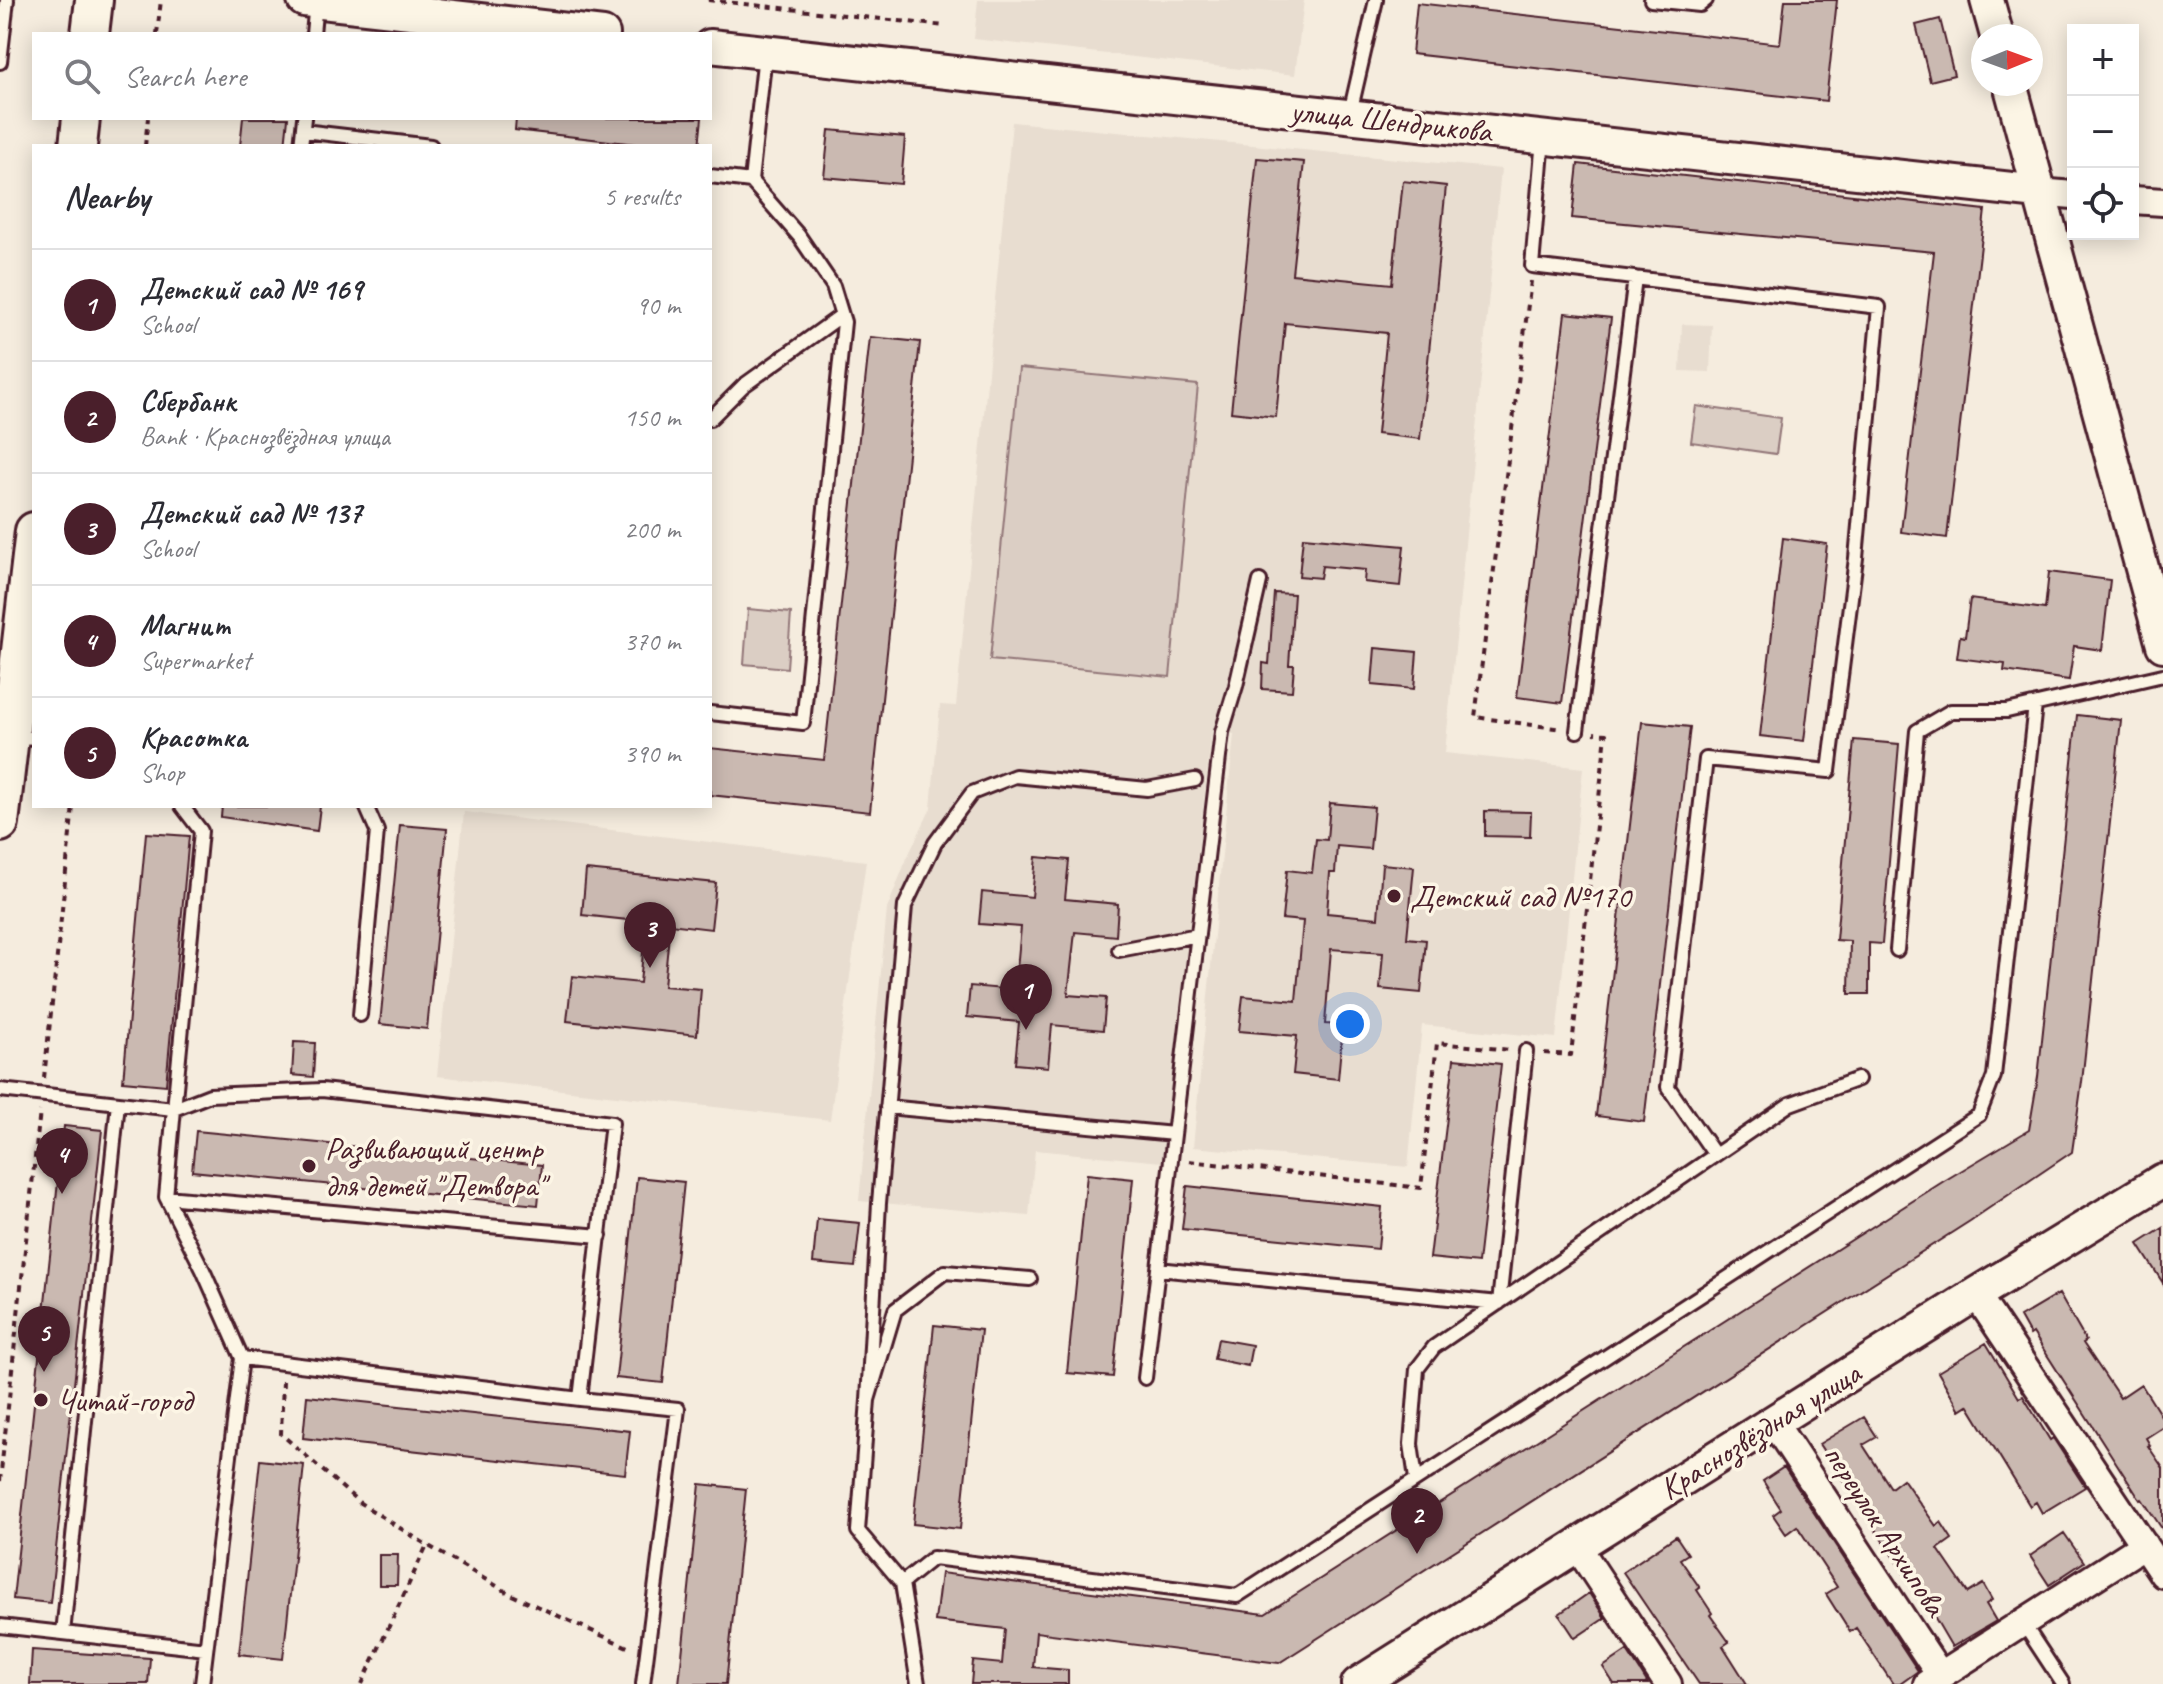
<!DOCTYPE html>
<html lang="en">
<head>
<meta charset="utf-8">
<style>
  body { margin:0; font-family:Caveat,sans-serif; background:#f2f2f3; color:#2b2b33 }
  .controls { position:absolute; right:24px; top:24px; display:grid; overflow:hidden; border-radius:0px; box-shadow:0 4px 20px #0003 }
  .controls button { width:72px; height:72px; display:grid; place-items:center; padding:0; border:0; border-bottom:2px solid #e1e1e2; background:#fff; color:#2b2b33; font:40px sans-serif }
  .compass { position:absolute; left:1971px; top:24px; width:72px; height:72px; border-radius:50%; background:#fff; box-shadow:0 4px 20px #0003; rotate:89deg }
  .you { position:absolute; left:1350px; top:1024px; width:28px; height:28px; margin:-20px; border:6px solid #fff; border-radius:50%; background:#1a73e8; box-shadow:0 0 0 12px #1a73e833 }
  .badge { display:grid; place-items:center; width:52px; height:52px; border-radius:50%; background:#4a1f2b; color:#fff; font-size:26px; font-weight:700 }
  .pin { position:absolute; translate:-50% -66px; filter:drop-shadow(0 2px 4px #0008) }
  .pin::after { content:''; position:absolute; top:42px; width:28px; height:24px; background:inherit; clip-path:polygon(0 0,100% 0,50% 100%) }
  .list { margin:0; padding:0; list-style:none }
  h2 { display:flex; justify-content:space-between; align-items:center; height:104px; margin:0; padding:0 32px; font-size:34px }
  h2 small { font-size:26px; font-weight:400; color:#7c7c81 }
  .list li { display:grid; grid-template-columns:52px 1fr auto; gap:24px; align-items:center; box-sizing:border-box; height:112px; padding:0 32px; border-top:2px solid #e1e1e2 }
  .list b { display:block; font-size:30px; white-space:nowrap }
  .list p { margin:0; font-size:26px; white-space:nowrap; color:#7c7c81 }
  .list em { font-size:26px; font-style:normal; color:#7c7c81 }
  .icon { flex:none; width:44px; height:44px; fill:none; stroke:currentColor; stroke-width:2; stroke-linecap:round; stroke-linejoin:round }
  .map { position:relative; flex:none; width:2163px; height:1684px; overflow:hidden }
  .search { position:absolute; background:#fff; box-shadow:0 4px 20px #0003; left:32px; top:32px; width:680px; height:88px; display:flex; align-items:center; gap:20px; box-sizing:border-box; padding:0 28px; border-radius:0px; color:#7c7c81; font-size:30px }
  .panel { position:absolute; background:#fff; box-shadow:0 4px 20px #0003; left:32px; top:144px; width:680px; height:664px; border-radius:0px }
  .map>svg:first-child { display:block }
  .built { fill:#e8ddd0 }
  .green { fill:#dbcec4; stroke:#927678; stroke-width:2 }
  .building { fill:#cab9b1; stroke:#4a1f2b; stroke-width:2 }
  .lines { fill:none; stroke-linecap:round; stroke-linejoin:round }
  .service-casing { stroke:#4a1f2b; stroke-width:18 }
  .minor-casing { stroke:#4a1f2b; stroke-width:32 }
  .tertiary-casing { stroke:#4a1f2b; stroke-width:38 }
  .secondary-casing { stroke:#4a1f2b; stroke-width:42 }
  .path { stroke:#4a1f2b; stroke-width:4; stroke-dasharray:6 6; stroke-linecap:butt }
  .service { stroke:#fcf5e5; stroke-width:12 }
  .minor { stroke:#fcf5e5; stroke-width:26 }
  .tertiary { stroke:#fcf5e5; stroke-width:32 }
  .secondary { stroke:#fcf5e5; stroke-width:36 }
  .poi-dot { fill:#4a1f2b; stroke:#fcf5e5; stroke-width:3 }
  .labels { text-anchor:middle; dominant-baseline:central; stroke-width:7; stroke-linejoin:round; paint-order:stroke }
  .street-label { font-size:32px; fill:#4a1f2b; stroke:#fcf5e5 }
  .poi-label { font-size:32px; fill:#4a1f2b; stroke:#fcf5e5; text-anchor:start }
</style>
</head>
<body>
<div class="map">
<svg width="2163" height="1684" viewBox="0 0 2163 1684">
  <rect width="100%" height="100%" fill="#f5ecde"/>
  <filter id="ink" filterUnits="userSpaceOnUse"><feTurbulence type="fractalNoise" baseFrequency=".0125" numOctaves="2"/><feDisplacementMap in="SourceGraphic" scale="16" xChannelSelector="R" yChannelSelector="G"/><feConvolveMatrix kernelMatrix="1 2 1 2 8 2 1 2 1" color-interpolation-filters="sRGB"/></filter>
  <g filter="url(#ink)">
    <path class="built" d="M 978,0 L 1304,0 L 1295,75 L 974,39 Z
      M 1012,122 L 1501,169 L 1445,753 L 1583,768 L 1556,1038 L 1422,1025 L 1408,1167 L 1193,1147 L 1234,734 L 1212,731 L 1162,1162 L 1035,1150 L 1029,1216 L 859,1201 L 887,909 L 907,858 L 931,808 L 940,705 L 956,706 Z
      M 1682,324 L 1712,325 L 1710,372 L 1680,371 Z
      M 464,812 L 866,861 L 830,1120 L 437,1076 Z"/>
    <path class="green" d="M 1019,368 L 1198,385 L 1170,677 L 990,660 Z
      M 1696,406 L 1781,418 L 1776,454 L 1691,442 Z
      M 748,609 L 791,613 L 787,668 L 744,664 Z"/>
    <path class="building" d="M 1785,0 L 1837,0 L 1826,101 L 1412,54 L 1417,3 L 1780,44 Z
      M 1940,19 L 1954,75 L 1930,81 L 1916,25 Z
      M 243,118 L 288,118 L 285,146 L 240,146 Z
      M 516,118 L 702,118 L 699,146 L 653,146 L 515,130 Z
      M 829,130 L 905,137 L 901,184 L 824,177 Z
      M 1257,158 L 1304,162 L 1292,274 L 1392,284 L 1403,181 L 1446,186 L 1420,439 L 1377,434 L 1387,333 L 1285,323 L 1276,417 L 1231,412 Z
      M 1578,164 L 1985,210 L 1947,538 L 1901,532 L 1934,252 L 1572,218 Z
      M 1565,313 L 1611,318 L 1562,703 L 1517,697 Z
      M 870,337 L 920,342 L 870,812 L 710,795 L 710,748 L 824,760 Z
      M 1303,537 L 1404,546 L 1400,586 L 1364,582 L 1365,570 L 1322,566 L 1320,578 L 1299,576 Z
      M 1783,538 L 1827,544 L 1804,741 L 1760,736 Z
      M 2049,572 L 2110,580 L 2102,650 L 2074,646 L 2069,680 L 2004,671 L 2005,664 L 1957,658 L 1960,636 L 1965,637 L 1970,599 L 2045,609 Z
      M 1274,593 L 1294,594 L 1289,665 L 1294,665 L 1292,691 L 1262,689 L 1263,663 L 1269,664 Z
      M 1375,648 L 1417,652 L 1414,689 L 1372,685 Z
      M 2077,715 L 2121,720 L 2082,1082 L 2072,1152 L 1970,1221 L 1279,1663 L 1036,1632 L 1033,1667 L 1068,1670 L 1068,1684 L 971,1684 L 973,1661 L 1002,1664 L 1005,1629 L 935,1621 L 941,1573 L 1265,1614 L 1944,1181 L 2029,1130 L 2038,1077 Z
      M 1642,722 L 1690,727 L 1644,1122 L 1596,1116 Z
      M 1854,740 L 1899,744 L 1882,944 L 1869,943 L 1869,994 L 1849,994 L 1850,941 L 1836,940 Z
      M 1330,803 L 1374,807 L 1370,849 L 1337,846 L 1335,873 L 1330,873 L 1327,913 L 1378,918 L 1382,864 L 1414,867 L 1407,938 L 1426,940 L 1421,993 L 1380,989 L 1383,953 L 1331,949 L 1325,1024 L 1343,1025 L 1338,1079 L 1293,1074 L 1297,1036 L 1239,1031 L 1243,996 L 1296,1001 L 1303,921 L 1282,919 L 1287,870 L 1312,873 L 1316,839 L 1327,840 Z
      M 222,806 L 320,806 L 317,831 L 221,817 Z
      M 1485,811 L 1531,812 L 1530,837 L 1485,836 Z
      M 400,825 L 447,829 L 427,1029 L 380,1024 Z
      M 146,833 L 189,836 L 166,1085 L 123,1081 Z
      M 1036,857 L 1069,860 L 1065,899 L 1118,904 L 1116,936 L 1075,932 L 1068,995 L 1106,998 L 1103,1030 L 1052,1025 L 1048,1067 L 1015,1064 L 1019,1022 L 967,1017 L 970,986 L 1015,990 L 1021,927 L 979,924 L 982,892 L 1032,897 Z
      M 586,870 L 716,883 L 711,929 L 670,924 L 664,986 L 701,989 L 697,1035 L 567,1021 L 572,976 L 640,983 L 646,922 L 582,915 Z
      M 294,1042 L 315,1043 L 313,1077 L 292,1075 Z
      M 1454,1059 L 1501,1064 L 1478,1263 L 1430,1258 Z
      M 64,1126 L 102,1130 L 50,1603 L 13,1599 Z
      M 196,1131 L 542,1165 L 538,1205 L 192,1171 Z
      M 1087,1174 L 1133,1179 L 1113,1377 L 1067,1373 Z
      M 637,1177 L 684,1182 L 663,1383 L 616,1378 Z
      M 1187,1186 L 1382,1207 L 1378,1249 L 1182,1229 Z
      M 817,1219 L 860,1223 L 855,1267 L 813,1263 Z
      M 2163,1228 L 2163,1283 L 2138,1244 Z
      M 2059,1294 L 2086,1341 L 2083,1343 L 2120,1398 L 2141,1384 L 2163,1419 L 2163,1427 L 2146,1438 L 2150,1445 L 2148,1446 L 2163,1468 L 2163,1530 L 2142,1499 L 2140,1500 L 2033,1333 L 2030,1335 L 2020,1317 Z
      M 934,1325 L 981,1330 L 960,1529 L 913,1524 Z
      M 1218,1339 L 1252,1345 L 1248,1366 L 1214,1359 Z
      M 1986,1343 L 2019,1398 L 2023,1396 L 2050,1440 L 2053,1438 L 2085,1487 L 2042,1513 L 2036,1502 L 2030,1506 L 1968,1405 L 1960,1410 L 1938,1372 Z
      M 307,1396 L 630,1431 L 625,1474 L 303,1438 Z
      M 1864,1417 L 1877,1437 L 1863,1445 L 1891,1488 L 1903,1479 L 1936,1526 L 1941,1522 L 1952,1539 L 1938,1549 L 1968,1593 L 1983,1584 L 1992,1600 L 1986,1604 L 1996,1621 L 1952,1647 L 1921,1594 L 1919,1596 L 1819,1444 Z
      M 260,1460 L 304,1465 L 283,1659 L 239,1654 Z
      M 1784,1467 L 1918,1671 L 1900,1684 L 1893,1684 L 1856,1628 L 1850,1632 L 1826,1594 L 1837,1587 L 1797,1526 L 1786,1534 L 1773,1515 L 1781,1509 L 1763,1481 Z
      M 700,1484 L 746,1489 L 726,1684 L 679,1684 Z
      M 2064,1533 L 2084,1562 L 2049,1585 L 2030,1556 Z
      M 1676,1536 L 1688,1554 L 1680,1559 L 1700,1588 L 1697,1590 L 1712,1613 L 1710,1615 L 1729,1642 L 1723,1646 L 1747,1684 L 1699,1684 L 1623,1572 Z
      M 379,1555 L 398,1555 L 397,1585 L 379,1585 Z
      M 1589,1593 L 1605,1618 L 1575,1638 L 1559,1614 Z
      M 32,1650 L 150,1658 L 148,1684 L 30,1684 Z
      M 1627,1651 L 1642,1674 L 1648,1684 L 1614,1684 L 1603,1667 Z"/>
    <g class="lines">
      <defs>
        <path id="service" d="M 1651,0 L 1700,5 L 1706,0
          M 313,34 L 316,2
          M 0,62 L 7,0
          M 1350,113 L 1376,0
          M 303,131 L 431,146
          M 1543,139 L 1532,266 L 1879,307 L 1856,558 L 1829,771 L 1706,759 L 1668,1087 L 1715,1155
          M 301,146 L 304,118
          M 710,176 L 751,181 L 765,54
          M 710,419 L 743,386 L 842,315
          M 710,713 L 803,723 L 844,322 L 833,286 L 799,236 L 751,181
          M 1577,731 L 1635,278
          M 12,736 L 34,738
          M 182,806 L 201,831 L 174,1109 L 210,1095 L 322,1090 L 612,1123 L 580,1399 L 242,1358
          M 1119,950 L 1198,935
          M 1897,950 L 1917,731 L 1951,711 L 2007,711 L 2163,675
          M 360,1015 L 377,831 L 366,806
          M 0,1090 L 174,1109 L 166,1197 L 203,1270 L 242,1358 L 202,1684
          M 118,1103 L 63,1633 L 206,1649
          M 887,1107 L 1174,1134
          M 166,1197 L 600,1236
          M 1158,1269 L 1499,1303 L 1526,1051
          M 1145,1378 L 1222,732 L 1236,686 L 1260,581
          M 580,1399 L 678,1409 L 643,1684
          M 868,1400 L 879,1203 L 905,906 L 935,843 L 972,793 L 1015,776 L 1147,789 L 1195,780
          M 1416,1479 L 1411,1444 L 1417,1369 L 1434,1347 L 1790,1104 L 1858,1079
          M 902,1583 L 933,1558 L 1237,1596 L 1979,1115 L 1994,1076 L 2035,705
          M 2023,1623 L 2063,1684
          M 0,1626 L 63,1633
          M 918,1684 L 902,1583 L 858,1531 L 868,1400 L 895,1310 L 945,1272 L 1030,1279"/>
        <path id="minor" d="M 2039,192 L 2073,195
          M 2133,200 L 2163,202
          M 1976,1294 L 2163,1574
          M 1774,1423 L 1940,1675
          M 1577,1546 L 1668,1684
          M 1927,1684 L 2144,1545"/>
        <path id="tertiary" d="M 304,0 L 603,34
          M 1987,0 L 1997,36
          M 710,46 L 2039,192
          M 2010,84 L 2163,645
          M 1358,1684 L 1976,1294 L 2163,1180"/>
        <path id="secondary" d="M 90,34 L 94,0
          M 78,146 L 81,118
          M 0,823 L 34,531"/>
      </defs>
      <use href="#service" class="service-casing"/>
      <use href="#minor" class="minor-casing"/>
      <use href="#tertiary" class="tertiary-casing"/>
      <use href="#secondary" class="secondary-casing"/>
      <path class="path" d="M 708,0 L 945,26
        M 157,34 L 161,0
        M 145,146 L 148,118
        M 1531,281 L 1475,717 L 1562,729
        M 1544,1053 L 1571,1055 L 1606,734 L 1594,733
        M 44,1078 L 73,806
        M 1189,1161 L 1421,1188 L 1437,1043 L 1511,1050
        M 283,1381 L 281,1434 L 360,1503 L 427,1545 L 512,1595 L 632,1649
        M 0,1481 L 40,1111
        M 362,1684 L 427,1545"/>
      <use href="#service" class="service"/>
      <use href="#minor" class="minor"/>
      <use href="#tertiary" class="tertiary"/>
      <use href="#secondary" class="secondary"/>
    </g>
  </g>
  <g class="poi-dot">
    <circle cx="1394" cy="896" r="8"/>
    <circle cx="309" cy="1166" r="8"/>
    <circle cx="41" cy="1400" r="8"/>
  </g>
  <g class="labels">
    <g class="street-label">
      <text transform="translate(1391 121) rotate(6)">улица Шендрикова</text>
      <text transform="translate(1760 1431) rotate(-32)">Краснозвёздная улица</text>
      <text transform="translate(1885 1530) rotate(57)">переулок Архипова</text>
    </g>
    <g class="poi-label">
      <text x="1410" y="896">Детский сад №170</text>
      <text x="325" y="1148">Развивающий центр<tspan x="325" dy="37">для детей "Детвора"</tspan></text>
      <text x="57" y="1400">Читай-город</text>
    </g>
  </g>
</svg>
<div class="controls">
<button>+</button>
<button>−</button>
<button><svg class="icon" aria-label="locate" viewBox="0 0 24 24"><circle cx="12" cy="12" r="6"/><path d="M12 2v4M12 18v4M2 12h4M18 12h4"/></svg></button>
</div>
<svg class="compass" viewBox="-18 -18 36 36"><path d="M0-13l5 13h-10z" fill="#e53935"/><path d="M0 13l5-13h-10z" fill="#7c7c81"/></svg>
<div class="you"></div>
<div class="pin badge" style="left:1026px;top:1030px">1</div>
<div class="pin badge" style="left:1417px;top:1554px">2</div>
<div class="pin badge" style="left:650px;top:968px">3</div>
<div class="pin badge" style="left:62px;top:1194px">4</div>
<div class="pin badge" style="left:44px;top:1372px">5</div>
<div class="search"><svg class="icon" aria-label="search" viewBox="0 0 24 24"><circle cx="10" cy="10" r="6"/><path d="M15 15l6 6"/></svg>Search here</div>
<section class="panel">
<h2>Nearby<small>5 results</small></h2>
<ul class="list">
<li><span class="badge">1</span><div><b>Детский сад № 169</b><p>School</p></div><em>90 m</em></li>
<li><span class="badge">2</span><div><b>Сбербанк</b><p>Bank · Краснозвёздная улица</p></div><em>150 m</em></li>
<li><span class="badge">3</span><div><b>Детский сад № 137</b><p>School</p></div><em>200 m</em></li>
<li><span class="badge">4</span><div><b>Магнит</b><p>Supermarket</p></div><em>370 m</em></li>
<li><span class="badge">5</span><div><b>Красотка</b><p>Shop</p></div><em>390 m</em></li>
</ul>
</section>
</div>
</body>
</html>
